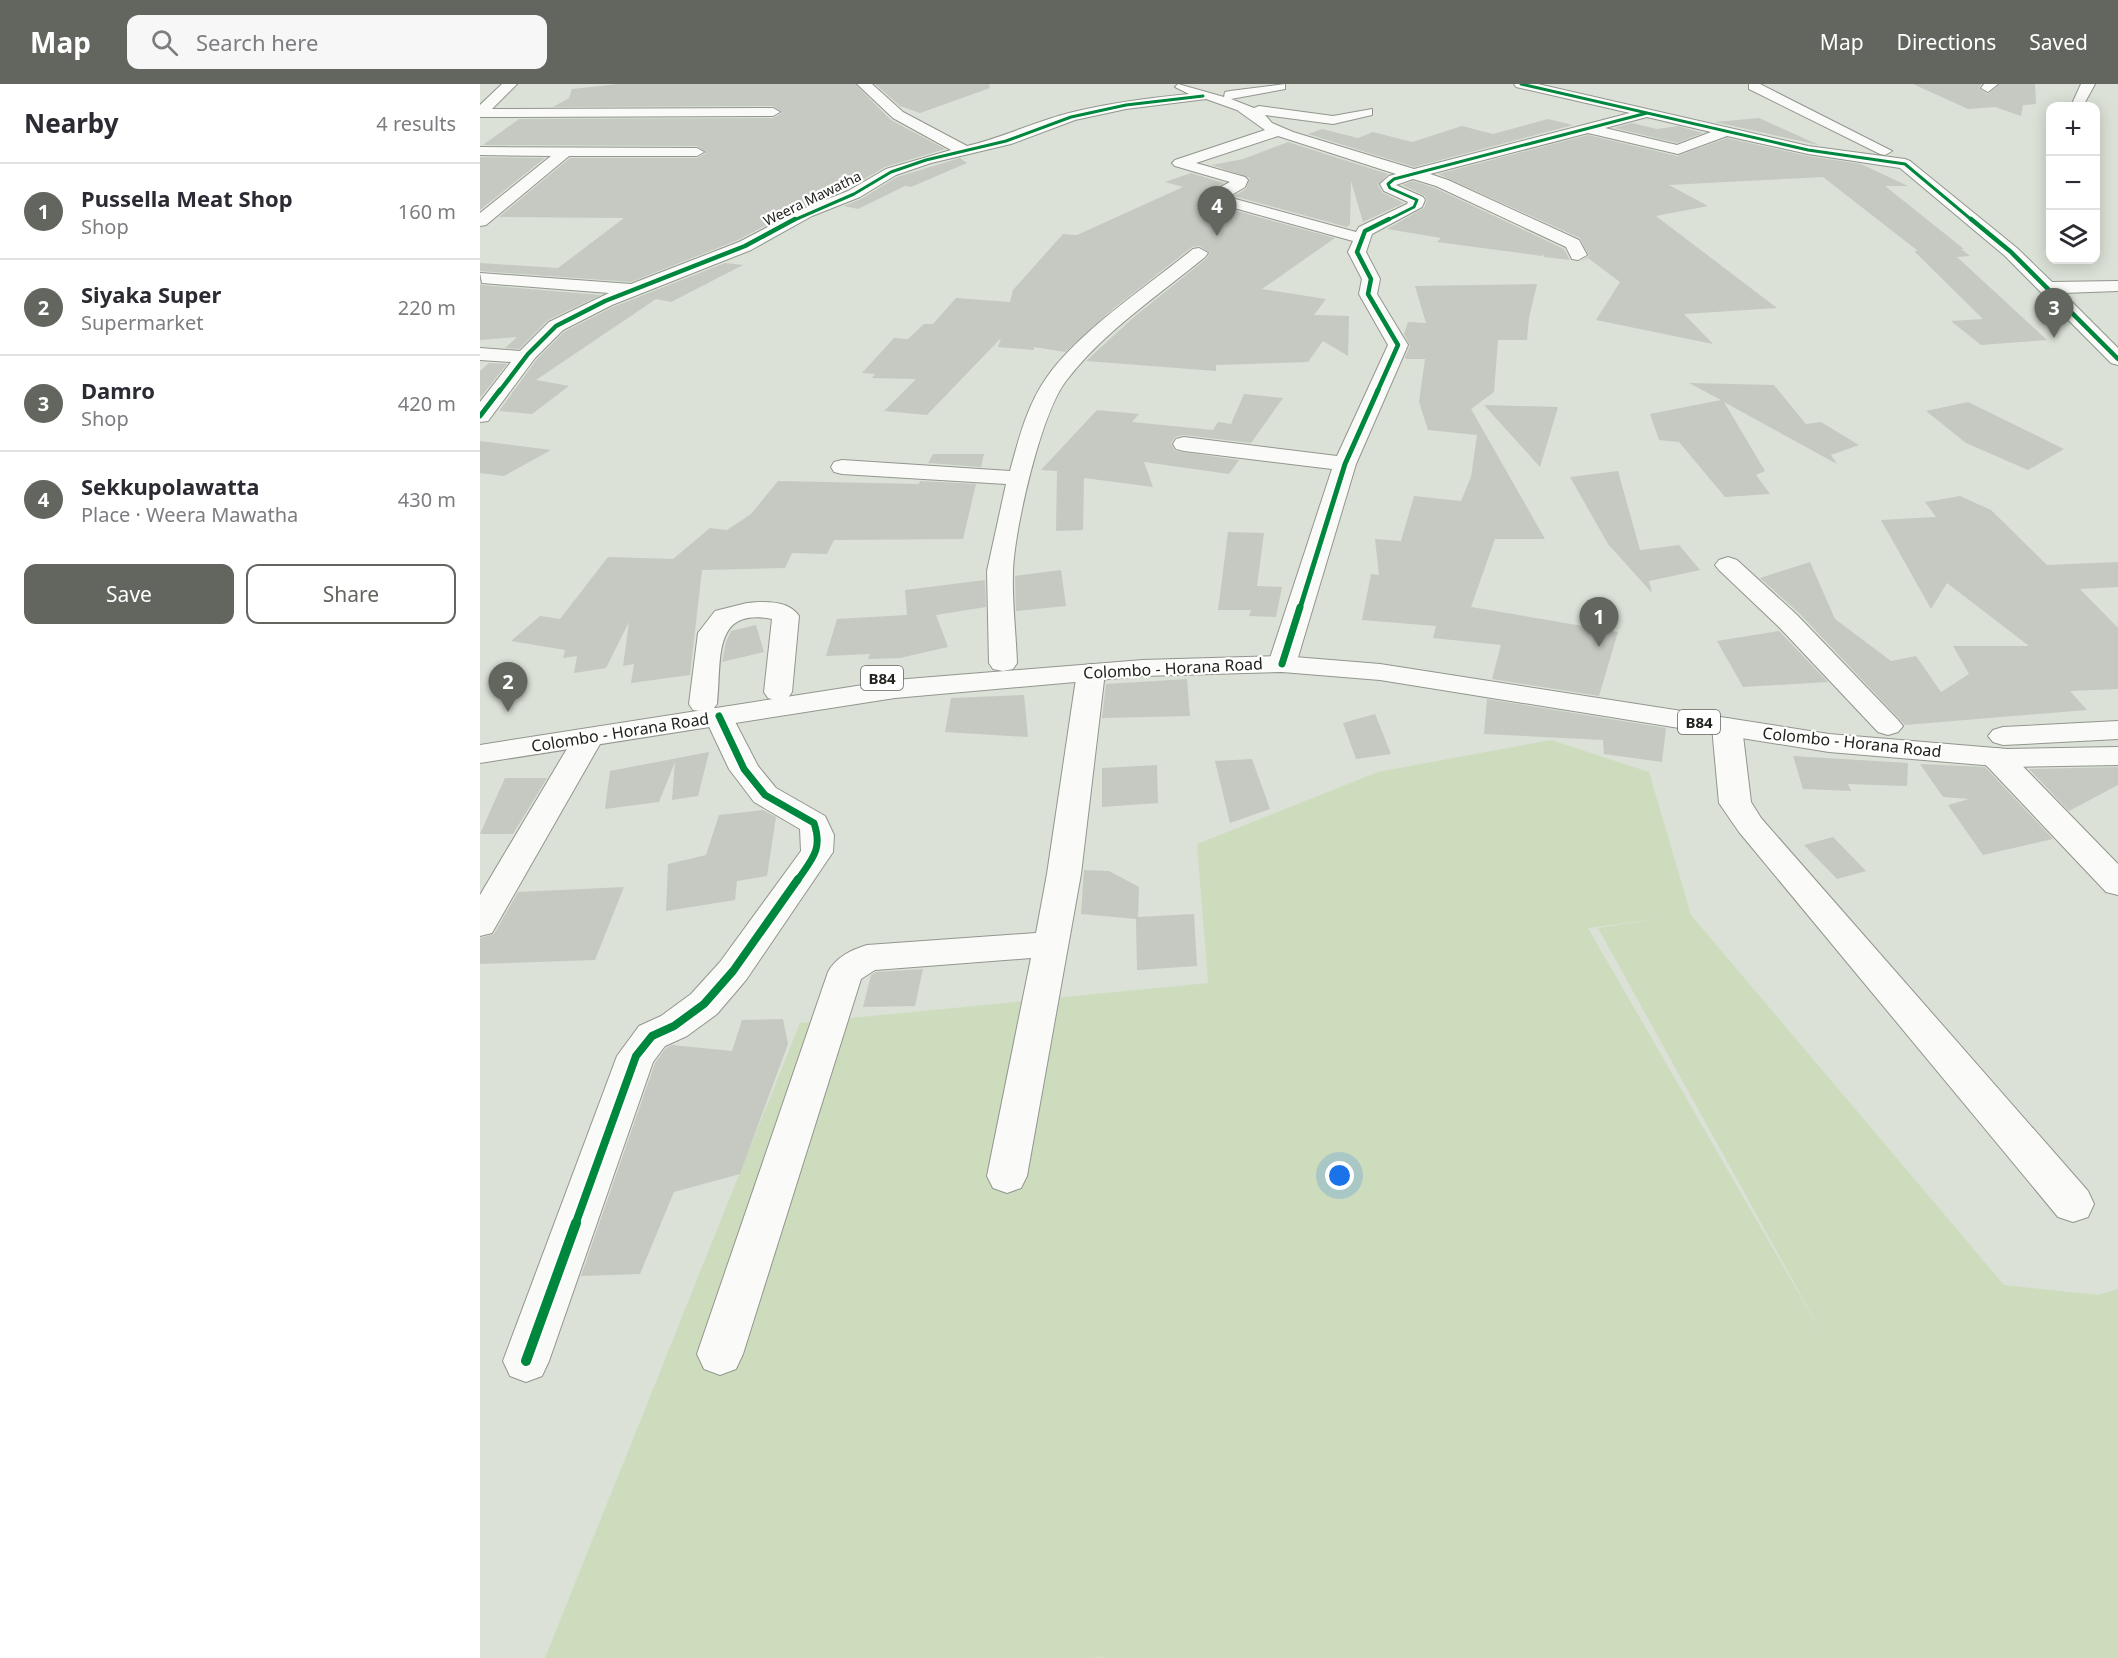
<!DOCTYPE html>
<html lang="en">
<head>
<meta charset="utf-8">
<style>
  body { margin:0; font-family:"Noto Sans",sans-serif; background:#f7f7f7; color:#2b2b33 }
  .controls { position:absolute; right:18px; top:18px; display:grid; overflow:hidden; border-radius:12px; box-shadow:0 3px 15px #0003 }
  .controls button { width:54px; height:54px; display:grid; place-items:center; padding:0; border:0; border-bottom:2px solid #e1e1e2; background:#fff; color:#2b2b33; font:30px sans-serif }
  .you { position:absolute; left:860px; top:1092px; width:21px; height:21px; margin:-15px; border:4px solid #fff; border-radius:50%; background:#1a73e8; box-shadow:0 0 0 9px #1a73e833 }
  .badge { display:grid; place-items:center; width:39px; height:39px; border-radius:50%; background:#62665e; color:#fff; font-size:20px; font-weight:700 }
  .pin { position:absolute; translate:-50% -50px; filter:drop-shadow(0 2px 3px #0008) }
  .pin::after { content:''; position:absolute; top:32px; width:21px; height:18px; background:inherit; clip-path:polygon(0 0,100% 0,50% 100%) }
  .list { margin:0; padding:0; list-style:none }
  h2 { display:flex; justify-content:space-between; align-items:center; height:78px; margin:0; padding:0 24px; font-size:26px }
  h2 small { font-size:20px; font-weight:400; color:#7c7c81 }
  .list li { display:grid; grid-template-columns:39px 1fr auto; gap:18px; align-items:center; box-sizing:border-box; height:96px; padding:0 24px; border-top:2px solid #e1e1e2 }
  .list b { display:block; font-size:22px; white-space:nowrap }
  .list p { margin:0; font-size:20px; white-space:nowrap; color:#7c7c81 }
  .list em { font-size:20px; font-style:normal; color:#7c7c81 }
  .actions { display:flex; gap:12px; padding:18px 24px }
  .actions a { flex:1; padding:14px 0; border:2px solid #62665e; border-radius:12px; text-align:center; font-size:21px; color:#62665e }
  .actions .main { background:#62665e; color:#fff }
  .icon { flex:none; width:33px; height:33px; fill:none; stroke:currentColor; stroke-width:2; stroke-linecap:round; stroke-linejoin:round }
  .map { position:relative; flex:none; width:1638px; height:1574px; overflow:hidden }
  header { display:flex; align-items:center; gap:36px; box-sizing:border-box; height:84px; padding:0 30px; background:#62665e; color:#fff }
  header strong { font-size:28px }
  nav { display:flex; gap:33px; margin-inline-start:auto; font-size:21px }
  .search { width:420px; height:54px; background:#f7f7f7; display:flex; align-items:center; gap:15px; box-sizing:border-box; padding:0 21px; border-radius:12px; color:#7c7c81; font-size:22px }
  main { display:flex }
  aside { flex:1; background:#fff }
  .map>svg:first-child { display:block }
  .green { fill:#cddcbd; fill-rule:evenodd }
  .building { fill:#c5c9c1 }
  .lines { fill:none; stroke-linecap:round; stroke-linejoin:round }
  .minor-casing { stroke:#92968e; stroke-width:2 }
  .major-casing { stroke:#92968e; stroke-width:2 }
  .minor { fill:#fafaf9; fill-rule:evenodd }
  .major { fill:#fafaf9; fill-rule:evenodd }
  .cycleway-far5-casing { stroke:#fff; stroke-width:4.5 }
  .cycleway-far4-casing { stroke:#fff; stroke-width:7 }
  .cycleway-far3-casing { stroke:#fff; stroke-width:8 }
  .cycleway-far2-casing { stroke:#fff; stroke-width:10 }
  .cycleway-far1-casing { stroke:#fff; stroke-width:12 }
  .cycleway-casing { stroke:#fff; stroke-width:14 }
  .cycleway-far5 { stroke:#00873e; stroke-width:3 }
  .cycleway-far4 { stroke:#00873e; stroke-width:4.5 }
  .cycleway-far3 { stroke:#00873e; stroke-width:5 }
  .cycleway-far2 { stroke:#00873e; stroke-width:7 }
  .cycleway-far1 { stroke:#00873e; stroke-width:8 }
  .cycleway { stroke:#00873e; stroke-width:10 }
  .labels { text-anchor:middle; dominant-baseline:central; stroke-width:4.5; stroke-linejoin:round; paint-order:stroke }
  .far-street-label { font-size:14px; fill:#21241d; stroke:#fff }
  .shield { fill:#fff; stroke:#646661; stroke-width:1.5 }
  .shield-label { font-size:15px; font-weight:bold; fill:#21241d }
  .street-label { font-size:16px; fill:#21241d; stroke:#fff }
</style>
</head>
<body>
<header>
<strong>Map</strong>
<div class="search"><svg class="icon" aria-label="search" viewBox="0 0 24 24"><circle cx="10" cy="10" r="6"/><path d="M15 15l6 6"/></svg>Search here</div>
<nav><a>Map</a><a>Directions</a><a>Saved</a></nav>
</header>
<main>
<aside>
<h2>Nearby<small>4 results</small></h2>
<ul class="list">
<li><span class="badge">1</span><div><b>Pussella Meat Shop</b><p>Shop</p></div><em>160 m</em></li>
<li><span class="badge">2</span><div><b>Siyaka Super</b><p>Supermarket</p></div><em>220 m</em></li>
<li><span class="badge">3</span><div><b>Damro</b><p>Shop</p></div><em>420 m</em></li>
<li><span class="badge">4</span><div><b>Sekkupolawatta</b><p>Place · Weera Mawatha</p></div><em>430 m</em></li>
</ul>
<div class="actions"><a class="main">Save</a><a>Share</a></div>
</aside>
<div class="map">
<svg width="1638" height="1574" viewBox="0 0 1638 1574">
  <rect width="100%" height="100%" fill="#dbe1d6"/>
  <path class="green" d="M 1071,656 L 1169,688 L 1211,831 L 1524,1201 L 1618,1211 L 1638,1205 L 1638,1574 L 619,1574 L 628,1572 L 608,1574 L 65,1574 L 320,939 L 728,899 L 717,760 L 898,688 ZM 1176,835 L 1118,844 L 1344,1253 L 1108,844 Z"/>
  <path class="building" d="M 138,0 L 375,0 L 411,36 L 465,65 L 405,83 L 367,105 L 319,124 L 258,156 L 151,198 L 0,187 L 0,179 L 78,184 L 144,134 L 19,133 L 90,74 L 217,74 L 226,69 L 217,62 L 3,61 L 39,35 L 293,34 L 302,29 L 293,22 L 73,23 L 89,14 L 92,5 Z
    M 395,0 L 509,0 L 510,4 L 440,29 L 420,22 Z
    M 1433,0 L 1501,0 L 1499,4 L 1508,10 L 1520,0 L 1555,0 L 1556,20 L 1543,21 L 1541,32 L 1515,23 L 1488,25 Z
    M 1279,34 L 1339,61 L 1235,38 Z
    M 1068,35 L 1093,41 L 934,83 L 828,50 L 842,45 L 878,54 L 893,48 L 932,58 L 982,42 L 1013,50 Z
    M 1152,39 L 1177,45 L 1198,42 L 1223,49 L 1197,59 L 1134,44 Z
    M 1108,51 L 1197,72 L 1247,54 L 1328,72 L 1381,80 L 1428,102 L 1405,102 L 1484,165 L 1481,165 L 1490,172 L 1477,173 L 1567,256 L 1501,261 L 1471,237 L 1503,235 L 1434,167 L 1438,167 L 1343,93 L 1189,101 L 1228,122 L 1176,132 L 1297,224 L 1204,230 L 1233,260 L 1116,236 L 1140,198 L 1108,174 L 1100,178 L 1109,172 L 1100,154 L 958,90 Z
    M 808,58 L 908,90 L 898,101 L 903,109 L 924,119 L 883,138 L 871,97 L 870,140 L 867,143 L 754,112 L 766,105 L 770,94 L 732,81 L 763,75 Z
    M 0,73 L 65,74 L 0,126 Z
    M 480,74 L 487,79 L 431,103 L 425,102 L 378,125 L 364,122 L 381,115 L 417,93 Z
    M 711,89 L 744,99 L 732,105 L 727,112 L 735,121 L 855,154 L 782,205 L 846,215 L 834,231 L 869,232 L 868,272 L 843,257 L 828,278 L 736,281 L 736,287 L 606,277 L 654,233 L 726,175 L 730,169 L 719,162 L 712,163 L 634,224 L 585,268 L 554,263 L 554,266 L 518,263 L 521,254 L 447,331 L 404,327 L 436,295 L 392,294 L 395,290 L 382,289 L 414,254 L 428,255 L 444,240 L 453,240 L 476,214 L 530,218 L 533,206 L 583,150 L 597,151 L 703,103 L 685,98 Z
    M 933,97 L 955,104 L 1084,165 L 1090,176 L 1064,173 L 1062,169 L 1062,172 L 957,158 L 961,154 L 907,145 L 944,124 L 947,117 L 945,112 L 922,101 Z
    M 245,179 L 263,181 L 191,218 L 176,215 L 56,296 L 89,302 L 52,330 L 19,327 L 57,275 L 84,248 L 133,223 Z
    M 0,200 L 2,201 L 121,211 L 68,236 L 39,265 L 25,264 L 37,253 L 0,256 Z
    M 1057,200 L 1049,234 L 1047,256 L 1018,256 L 1014,308 L 991,325 L 1065,455 L 1015,455 L 991,523 L 1138,548 L 1119,612 L 1012,595 L 1021,561 L 953,554 L 956,542 L 882,536 L 891,490 L 899,491 L 895,455 L 921,457 L 934,412 L 981,417 L 991,393 L 997,351 L 948,346 L 939,318 L 945,275 L 926,275 L 925,273 L 930,262 L 924,250 L 928,238 L 946,239 L 935,202 Z
    M 9,279 L 27,280 L 0,314 L 0,287 Z
    M 1209,299 L 1294,301 L 1326,340 L 1341,338 L 1379,361 L 1351,371 L 1357,380 L 1244,318 L 1285,387 L 1276,391 L 1290,410 L 1245,413 L 1199,358 L 1179,356 L 1170,330 L 1241,316 Z
    M 764,310 L 803,314 L 771,359 L 704,351 L 695,353 L 691,359 L 695,367 L 759,376 L 749,390 L 664,378 L 673,403 L 604,394 L 603,446 L 576,447 L 577,387 L 561,386 L 617,326 L 659,330 L 652,338 L 733,346 L 738,338 L 751,340 Z
    M 1488,318 L 1584,365 L 1548,386 L 1486,359 L 1446,327 Z
    M 1004,321 L 1078,323 L 1060,383 Z
    M 0,357 L 71,366 L 24,392 L 0,389 Z
    M 453,370 L 504,370 L 501,383 L 448,379 Z
    M 1138,387 L 1160,466 L 1199,461 L 1220,486 L 1169,497 L 1172,509 L 1128,460 L 1090,393 Z
    M 298,397 L 439,400 L 440,397 L 496,400 L 483,455 L 354,456 L 347,470 L 312,469 L 305,484 L 222,486 L 210,591 L 151,599 L 154,580 L 143,582 L 149,538 L 126,584 L 94,589 L 97,572 L 83,574 L 85,566 L 31,557 L 60,532 L 80,535 L 128,473 L 193,475 L 230,444 L 247,446 L 271,430 Z
    M 1480,412 L 1511,426 L 1567,481 L 1638,478 L 1638,503 L 1600,505 L 1638,544 L 1638,605 L 1590,607 L 1607,626 L 1425,641 L 1319,529 L 1280,494 L 1330,478 L 1355,535 L 1411,577 L 1436,572 L 1461,608 L 1489,590 L 1473,562 L 1549,562 L 1467,499 L 1451,525 L 1401,436 L 1456,433 L 1445,418 Z
    M 748,448 L 784,449 L 777,502 L 802,503 L 796,533 L 769,532 L 771,526 L 738,526 Z
    M 581,486 L 586,522 L 536,527 L 535,492 Z
    M 505,496 L 506,523 L 456,531 L 468,563 L 420,574 L 388,575 L 390,570 L 346,572 L 357,535 L 427,531 L 425,506 Z
    M 276,541 L 284,568 L 242,578 L 246,558 L 251,547 Z
    M 1299,547 L 1348,598 L 1263,603 L 1237,557 Z
    M 707,595 L 710,632 L 622,634 L 626,600 Z
    M 544,611 L 548,653 L 465,648 L 471,614 Z
    M 1007,615 L 1186,644 L 1182,678 L 1124,670 L 1123,656 L 1004,650 Z
    M 895,630 L 911,670 L 876,675 L 863,639 Z
    M 229,668 L 218,712 L 192,716 L 195,678 L 179,718 L 125,725 L 130,687 Z
    M 1313,672 L 1428,679 L 1427,702 L 1368,700 L 1371,707 L 1323,705 Z
    M 772,675 L 790,725 L 750,739 L 735,677 Z
    M 1440,680 L 1505,683 L 1573,755 L 1503,771 L 1468,721 L 1489,715 L 1463,713 Z
    M 677,681 L 678,719 L 622,723 L 622,684 Z
    M 1638,683 L 1638,701 L 1589,727 L 1549,685 Z
    M 25,694 L 67,694 L 33,750 L 0,750 Z
    M 283,726 L 296,733 L 287,792 L 257,797 L 255,816 L 186,827 L 188,780 L 226,771 L 239,731 Z
    M 1353,753 L 1386,787 L 1357,795 L 1324,761 Z
    M 604,786 L 629,787 L 659,803 L 658,833 L 714,830 L 717,882 L 657,886 L 656,835 L 601,830 Z
    M 144,803 L 115,876 L 0,880 L 0,854 L 14,850 L 38,808 Z
    M 443,885 L 435,922 L 383,923 L 391,891 L 396,888 Z
    M 303,935 L 308,960 L 260,1090 L 194,1108 L 160,1190 L 101,1192 L 175,979 L 186,964 L 192,961 L 252,967 L 262,936 Z"/>
  <g class="lines">
    <defs>
      <path id="minor" d="M 22,0 L 37,0 L 12,25 L 293,24 L 300,28 L 293,32 L 0,33 L 0,21 Z
        M 377,0 L 392,0 L 423,28 L 487,62 C 522,54 554,38 589,29 C 628,19 668,14 709,10 L 695,3 L 698,0 L 744,13 L 745,8 L 750,7 L 805,0 L 805,5 L 751,15 L 774,24 L 779,22 L 853,32 L 892,25 L 892,31 L 853,40 L 785,31 L 792,39 L 813,48 L 934,85 L 1150,29 L 1036,3 L 1034,0 L 1058,0 L 1328,62 L 1425,75 L 1430,77 L 1537,164 L 1572,198 L 1638,197 L 1638,207 L 1583,209 L 1638,264 L 1638,281 L 1631,279 L 1525,172 L 1420,84 L 1328,70 L 1247,52 L 1198,70 L 1108,49 L 950,90 L 968,96 L 1099,156 L 1107,171 L 1098,176 L 1092,175 L 1086,163 L 956,102 L 933,95 L 916,101 L 943,113 L 945,116 L 942,123 L 892,150 L 886,168 L 900,195 L 897,210 L 928,261 L 876,380 L 816,580 L 812,586 L 802,588 L 792,586 L 788,580 L 852,385 L 704,367 L 696,365 L 693,360 L 696,355 L 704,353 L 857,372 L 908,261 L 879,210 L 882,195 L 868,168 L 873,157 L 736,119 L 729,113 L 733,107 L 750,98 L 695,82 L 692,79 L 695,76 L 785,46 L 757,26 L 726,15 L 646,25 L 595,36 L 531,60 L 451,79 L 416,91 L 380,113 L 332,132 L 271,166 L 132,221 L 83,246 L 55,274 L 8,337 L 0,338 L 0,318 L 31,278 L 0,276 L 0,264 L 40,267 L 69,238 L 129,209 L 2,199 L 0,189 L 151,200 L 259,158 L 320,126 L 368,107 L 406,85 L 471,66 L 413,34 ZM 1167,33 L 1231,48 L 1197,61 L 1125,44 ZM 798,52 L 916,90 L 909,92 L 900,100 L 904,107 L 928,118 L 927,120 L 879,143 L 876,148 L 748,113 L 765,103 L 768,96 L 765,93 L 716,79 Z
        M 1269,0 L 1280,0 L 1412,67 L 1405,71 L 1400,70 L 1269,5 Z
        M 1504,0 L 1518,0 L 1508,8 L 1501,4 Z
        M 1601,0 L 1615,0 L 1603,22 L 1591,22 Z
        M 0,63 L 217,64 L 224,68 L 217,72 L 89,72 L 6,141 L 0,142 L 0,129 L 71,72 L 0,71 Z
        M 719,164 L 728,169 L 725,173 C 679,211 623,248 586,297 C 561,329 534,446 533,488 C 532,518 536,549 537,579 L 533,585 L 523,587 L 513,585 L 509,579 L 507,487 L 526,400 L 362,390 L 354,388 L 351,383 L 354,378 L 362,376 L 530,387 C 539,354 547,321 567,293 C 598,248 670,200 713,165 Z
        M 1248,473 L 1257,476 L 1317,531 L 1418,636 L 1423,642 L 1418,648 L 1408,651 L 1398,648 L 1299,543 L 1239,486 L 1235,481 L 1239,476 Z
        M 267,519 C 284,517 309,516 319,532 L 312,608 L 308,614 L 298,617 L 288,614 L 284,608 L 292,535 C 231,523 242,577 237,620 L 234,624 L 249,626 L 278,682 L 296,704 L 345,732 L 354,751 L 353,768 L 266,896 L 237,930 L 207,952 L 185,962 L 173,978 L 69,1277 L 62,1292 L 46,1298 L 30,1292 L 23,1277 L 137,972 L 159,942 L 181,932 L 211,910 L 240,878 L 321,767 L 320,745 L 274,718 L 249,685 L 224,632 L 228,628 L 213,626 L 209,620 L 218,549 L 235,527 Z
        M 611,580 L 621,582 L 625,588 L 601,790 L 547,1092 L 541,1104 L 527,1109 L 513,1104 L 507,1092 L 551,874 L 395,886 L 381,895 L 263,1270 L 256,1285 L 240,1291 L 224,1285 L 217,1270 L 348,888 C 356,873 371,866 387,861 L 556,849 L 567,790 L 597,588 L 601,582 Z
        M 1247,634 L 1257,637 L 1262,643 L 1271,718 L 1281,734 L 1608,1107 L 1614,1120 L 1608,1133 L 1593,1138 L 1578,1133 L 1259,748 L 1239,719 L 1232,643 L 1237,637 Z
        M 109,644 L 119,647 L 124,653 L 12,849 L 0,852 L 0,811 L 94,653 L 99,647 Z
        M 1516,664 L 1527,666 L 1638,780 L 1638,811 L 1626,808 L 1505,680 L 1501,673 L 1505,666 Z"/>
      <path id="major" d="M 802,572 L 900,580 L 1349,650 L 1527,665 L 1638,663 L 1638,681 L 1527,683 L 1349,668 L 900,596 L 802,588 L 663,592 L 415,614 L 0,679 L 0,661 L 415,596 L 663,576 Z
        M 1638,637 L 1638,655 L 1523,661 L 1513,658 L 1508,652 L 1513,646 L 1523,643 Z"/>
    </defs>
    <use href="#minor" class="minor-casing"/>
    <use href="#major" class="major-casing"/>
    <use href="#minor" class="minor"/>
    <use href="#major" class="major"/>
    <defs>
      <path id="cycleway-far5" d="M 1041,0 L 1328,66 L 1425,80 L 1493,137
        M 312,137 L 374,110 L 411,88 L 446,76 L 526,57 L 591,33 L 646,21 L 723,12
        M 906,137 L 934,123 L 937,116 L 910,104 L 908,100 L 914,95 L 1167,29"/>
      <path id="cycleway-far4" d="M 1491,135 L 1531,168 L 1638,275
        M 19,308 L 48,270 L 76,242 L 125,217 L 265,162 L 315,135
        M 897,308 L 918,261 L 888,210 L 891,195 L 877,168 L 885,147 L 909,135"/>
      <path id="cycleway-far3" d="M 0,332 L 20,306
        M 820,524 L 865,380 L 898,306"/>
      <path id="cycleway-far2" d="M 802,580 L 820,523
        M 239,632 L 264,685 L 285,711 L 334,739 C 343,766 332,775 317,797"/>
      <path id="cycleway-far1" d="M 95,1141 L 156,972 L 172,952 L 194,942 L 224,920 L 253,887 L 318,795"/>
      <path id="cycleway" d="M 46,1277 L 96,1139"/>
    </defs>
    <use href="#cycleway-far5" class="cycleway-far5-casing"/>
    <use href="#cycleway-far4" class="cycleway-far4-casing"/>
    <use href="#cycleway-far3" class="cycleway-far3-casing"/>
    <use href="#cycleway-far2" class="cycleway-far2-casing"/>
    <use href="#cycleway-far1" class="cycleway-far1-casing"/>
    <use href="#cycleway" class="cycleway-casing"/>
    <use href="#cycleway-far5" class="cycleway-far5"/>
    <use href="#cycleway-far4" class="cycleway-far4"/>
    <use href="#cycleway-far3" class="cycleway-far3"/>
    <use href="#cycleway-far2" class="cycleway-far2"/>
    <use href="#cycleway-far1" class="cycleway-far1"/>
    <use href="#cycleway" class="cycleway"/>
  </g>
  <g class="labels">
    <g class="far-street-label">
      <text transform="translate(332 114) rotate(-26)">Weera Mawatha</text>
    </g>
    <g class="shield">
      <rect x="381" y="582" width="42" height="24" rx="4.5"/>
      <rect x="1198" y="626" width="42" height="24" rx="4.5"/>
    </g>
    <g class="shield-label">
      <text x="402" y="594">B84</text>
      <text x="1219" y="638">B84</text>
    </g>
    <g class="street-label">
      <text transform="translate(693 584) rotate(-3)">Colombo - Horana Road</text>
      <text transform="translate(140 648) rotate(-9)">Colombo - Horana Road</text>
      <text transform="translate(1372 658) rotate(6)">Colombo - Horana Road</text>
    </g>
  </g>
</svg>
<div class="controls">
<button>+</button>
<button>−</button>
<button><svg class="icon" aria-label="layers" viewBox="0 0 24 24"><path d="M12 4l9 5-9 5-9-5zM3 14l9 5 9-5"/></svg></button>
</div>
<div class="you"></div>
<div class="pin badge" style="left:1119px;top:563px">1</div>
<div class="pin badge" style="left:28px;top:628px">2</div>
<div class="pin badge" style="left:1574px;top:254px">3</div>
<div class="pin badge" style="left:737px;top:152px">4</div>
</div>
</main>
</body>
</html>
